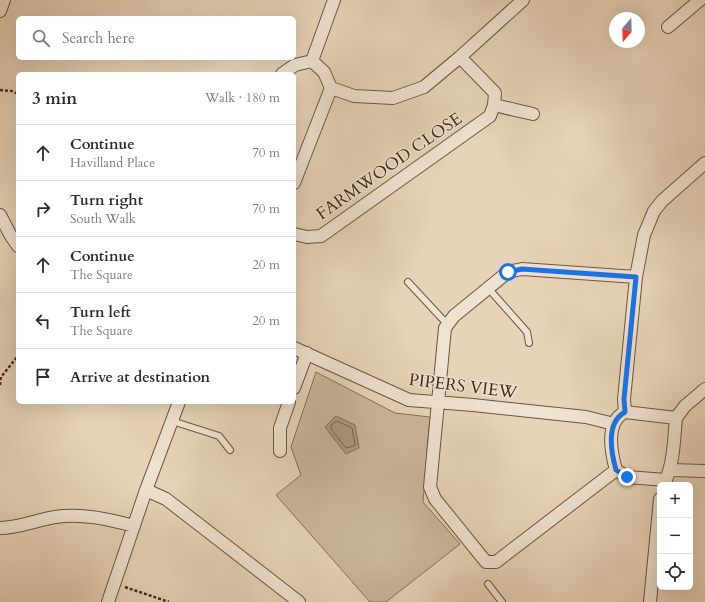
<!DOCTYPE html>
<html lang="en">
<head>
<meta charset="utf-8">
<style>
  body { margin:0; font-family:Cardo,serif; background:#f2f2f3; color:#2b2b33 }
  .controls { position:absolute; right:12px; bottom:12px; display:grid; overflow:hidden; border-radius:6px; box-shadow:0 4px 16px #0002 }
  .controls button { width:36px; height:36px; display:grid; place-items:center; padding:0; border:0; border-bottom:1px solid #e1e1e2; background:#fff; color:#2b2b33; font:20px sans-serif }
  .compass { position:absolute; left:609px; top:12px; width:36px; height:36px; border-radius:50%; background:#fff; box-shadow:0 4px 16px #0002; rotate:199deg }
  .stop { position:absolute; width:12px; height:12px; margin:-9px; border:3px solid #1a73e8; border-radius:50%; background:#fff }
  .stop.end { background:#1a73e8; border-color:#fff; box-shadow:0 1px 4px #0008 }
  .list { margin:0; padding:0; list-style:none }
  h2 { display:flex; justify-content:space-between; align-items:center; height:52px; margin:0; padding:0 16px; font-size:17px }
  h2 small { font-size:13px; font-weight:400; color:#7c7c81 }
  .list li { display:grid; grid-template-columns:26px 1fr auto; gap:12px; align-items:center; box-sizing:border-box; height:56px; padding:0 16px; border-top:1px solid #e1e1e2 }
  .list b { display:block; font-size:15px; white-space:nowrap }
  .list p { margin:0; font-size:13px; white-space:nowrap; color:#7c7c81 }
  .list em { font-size:13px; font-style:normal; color:#7c7c81 }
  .icon { flex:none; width:22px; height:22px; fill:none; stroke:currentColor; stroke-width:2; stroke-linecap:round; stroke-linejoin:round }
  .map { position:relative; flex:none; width:705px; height:602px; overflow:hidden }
  .search { position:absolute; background:#fff; box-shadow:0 4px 16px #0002; left:16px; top:16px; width:280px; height:44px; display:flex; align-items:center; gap:10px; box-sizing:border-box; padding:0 14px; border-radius:6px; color:#7c7c81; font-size:15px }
  .panel { position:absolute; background:#fff; box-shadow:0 4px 16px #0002; left:16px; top:72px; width:280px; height:332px; border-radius:6px }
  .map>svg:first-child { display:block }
  .green { fill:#cbb69d; stroke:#88705d }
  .water { fill:#b09983; stroke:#856c5a }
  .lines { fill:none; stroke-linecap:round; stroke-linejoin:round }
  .shore { stroke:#7a6150; stroke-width:1 }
  .service-casing { stroke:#6e5444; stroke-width:8 }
  .minor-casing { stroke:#6e5444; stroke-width:14 }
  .path { stroke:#45291d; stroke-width:2.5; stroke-dasharray:3 2; stroke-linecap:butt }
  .service { stroke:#efe2d0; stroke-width:6 }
  .minor { stroke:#efe2d0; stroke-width:12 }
  .route { stroke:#1a73e8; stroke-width:5 }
  .labels { text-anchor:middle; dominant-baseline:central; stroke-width:3; stroke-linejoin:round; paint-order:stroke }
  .street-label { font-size:17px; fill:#45291d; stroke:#efe2d0 }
</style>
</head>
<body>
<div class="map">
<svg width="705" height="602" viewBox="0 0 705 602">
  <rect width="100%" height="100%" fill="#e7d3b7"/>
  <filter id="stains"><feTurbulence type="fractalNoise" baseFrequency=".005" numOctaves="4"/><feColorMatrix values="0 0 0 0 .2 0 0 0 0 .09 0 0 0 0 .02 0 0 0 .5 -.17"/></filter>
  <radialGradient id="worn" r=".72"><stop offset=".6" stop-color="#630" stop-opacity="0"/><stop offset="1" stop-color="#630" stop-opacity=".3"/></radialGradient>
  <path class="green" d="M 316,372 L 395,413 L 430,417 L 423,502 L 460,544 L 386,602 L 370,602 L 276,495 L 301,475 L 291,447 Z"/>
  <path class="water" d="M 336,416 L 355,425 L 359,448 L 346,454 L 325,427 Z"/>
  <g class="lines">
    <path class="shore" d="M 337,421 L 352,428 L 355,444 L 354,446 L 346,448 L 331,429 L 331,426 Z"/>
    <defs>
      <path id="service" d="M 408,282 L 448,325
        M 488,288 L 527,332 L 529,343
        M 172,421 L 219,436 L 230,450
        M 488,584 L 502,602"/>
      <path id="minor" d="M 0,11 L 4,0
        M 668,27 L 700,0
        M 312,61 L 334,0
        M 282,74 L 295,65 L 312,61
        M 331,88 L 354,96 L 393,98 L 424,87 L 460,57 L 523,0
        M 494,105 L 533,114
        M 294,183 L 331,88 L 324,72 L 312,61
        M 0,215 L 11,236 L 18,246
        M 294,234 L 307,237 L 321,236 L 490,116 L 494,105 L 495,93 L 460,57
        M 294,348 L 409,400 L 473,405 L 586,417 L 614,424
        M 294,388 L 307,353
        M 625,412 L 624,399 L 636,277 L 644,235 L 654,211 L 662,201 L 705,163
        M 625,412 L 676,418 C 674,439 674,460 666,480 L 627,477 L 616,470 C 611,452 605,422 625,412 Z
        M 676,418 L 685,406 L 705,389
        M 280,451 L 280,428 L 289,402
        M 616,470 L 496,562 L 486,562 L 435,499 L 430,487 L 445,328 L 454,316 L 508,272 L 522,269 L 636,277
        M 670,470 L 705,471
        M 146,490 L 166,499 L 299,602
        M 0,528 C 18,528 37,520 55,517 C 82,513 108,519 134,526
        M 108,602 L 146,490 L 179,402
        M 650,602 L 660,499"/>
    </defs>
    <use href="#service" class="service-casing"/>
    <use href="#minor" class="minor-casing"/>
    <path class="path" d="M 0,90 L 12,91 L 18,94
      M 0,385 L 1,377 L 18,356
      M 125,587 L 169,602"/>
    <use href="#service" class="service"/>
    <use href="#minor" class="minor"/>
  </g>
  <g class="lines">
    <path class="route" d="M 508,272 L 522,269 L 636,277 L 624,399 L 625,412 C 605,423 611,452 616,470 L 627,477"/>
  </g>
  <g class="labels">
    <g class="street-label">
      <text transform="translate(389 166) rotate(-35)">FARMWOOD CLOSE</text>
      <text transform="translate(463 386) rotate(7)">PIPERS VIEW</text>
    </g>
  </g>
  <rect width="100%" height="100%" filter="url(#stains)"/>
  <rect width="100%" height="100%" fill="url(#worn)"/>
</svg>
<div class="controls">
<button>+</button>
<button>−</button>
<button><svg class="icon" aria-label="locate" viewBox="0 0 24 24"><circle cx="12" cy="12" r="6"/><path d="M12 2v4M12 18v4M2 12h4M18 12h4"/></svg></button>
</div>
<svg class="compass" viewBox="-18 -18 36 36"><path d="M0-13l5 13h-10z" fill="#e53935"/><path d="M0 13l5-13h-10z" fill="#7c7c81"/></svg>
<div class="stop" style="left:508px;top:272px"></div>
<div class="stop end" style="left:627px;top:477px"></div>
<div class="search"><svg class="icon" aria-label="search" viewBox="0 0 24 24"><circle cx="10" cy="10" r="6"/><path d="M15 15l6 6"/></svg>Search here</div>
<section class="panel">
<h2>3 min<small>Walk · 180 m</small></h2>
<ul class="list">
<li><svg class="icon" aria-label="ahead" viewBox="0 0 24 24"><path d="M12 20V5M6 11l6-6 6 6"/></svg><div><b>Continue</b><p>Havilland Place</p></div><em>70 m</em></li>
<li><svg class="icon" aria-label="right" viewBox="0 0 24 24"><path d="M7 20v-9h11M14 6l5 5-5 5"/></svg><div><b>Turn right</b><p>South Walk</p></div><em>70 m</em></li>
<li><svg class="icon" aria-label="ahead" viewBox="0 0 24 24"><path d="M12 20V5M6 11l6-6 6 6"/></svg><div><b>Continue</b><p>The Square</p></div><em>20 m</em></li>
<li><svg class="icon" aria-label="left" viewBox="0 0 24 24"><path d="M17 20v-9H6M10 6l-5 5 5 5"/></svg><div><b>Turn left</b><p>The Square</p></div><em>20 m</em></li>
<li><svg class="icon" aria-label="arrive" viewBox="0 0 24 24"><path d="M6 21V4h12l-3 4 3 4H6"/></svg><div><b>Arrive at destination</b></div></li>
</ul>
</section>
</div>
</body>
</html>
